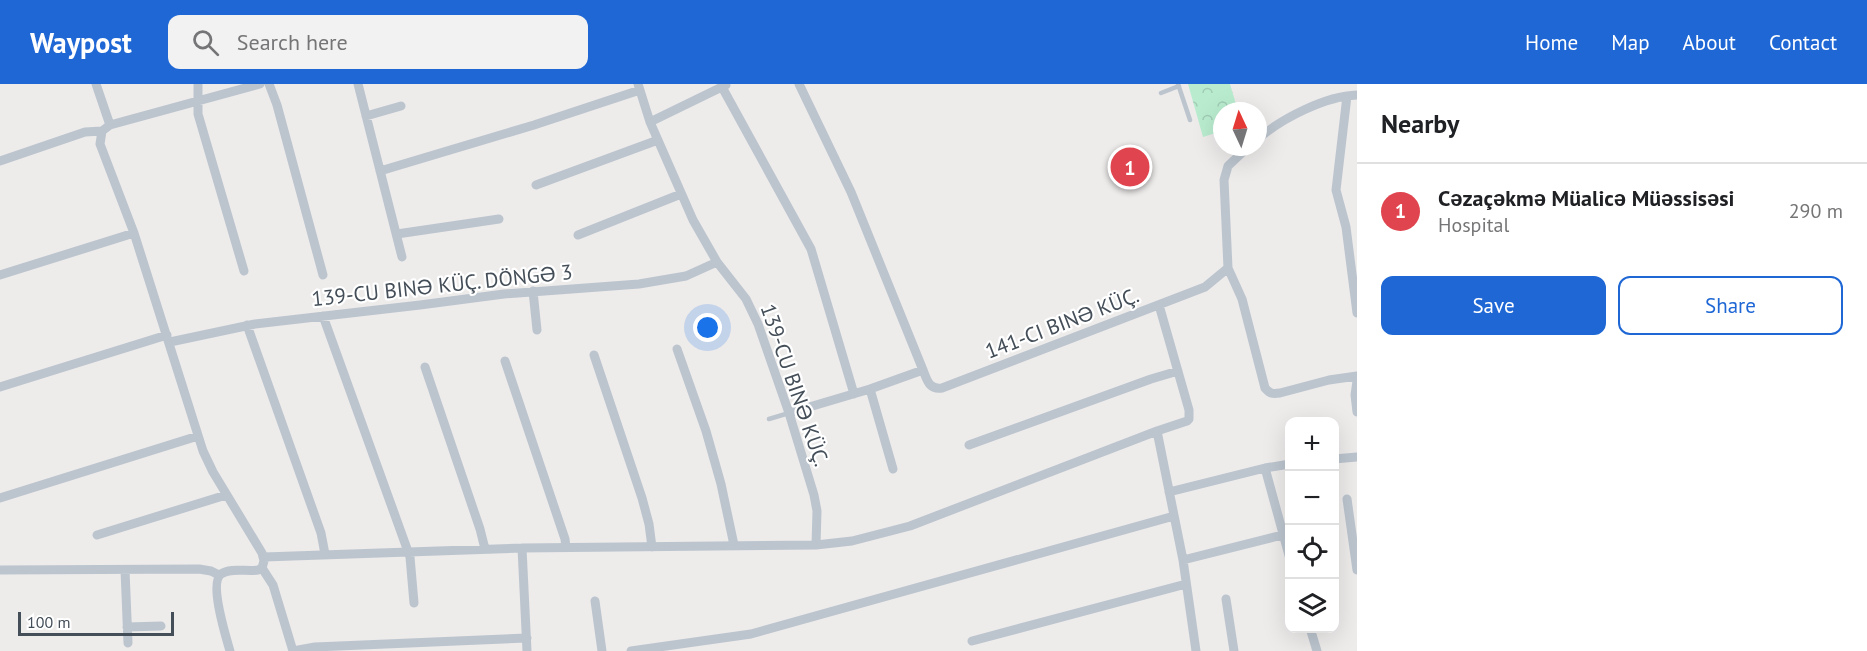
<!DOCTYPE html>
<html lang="en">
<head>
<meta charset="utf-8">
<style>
  body { margin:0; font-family:"PT Sans",sans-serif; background:#f2f2f2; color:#202124 }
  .controls { position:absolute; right:18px; bottom:18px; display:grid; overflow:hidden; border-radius:12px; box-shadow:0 6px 24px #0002 }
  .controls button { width:54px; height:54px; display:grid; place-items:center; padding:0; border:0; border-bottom:2px solid #e0e0e0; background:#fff; color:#202124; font:30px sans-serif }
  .compass { position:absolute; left:1213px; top:18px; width:54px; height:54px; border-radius:50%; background:#fff; box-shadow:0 6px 24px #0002; rotate:356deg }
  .scale { position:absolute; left:18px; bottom:15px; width:156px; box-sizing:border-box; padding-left:6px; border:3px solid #444e58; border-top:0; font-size:16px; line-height:21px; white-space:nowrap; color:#444e58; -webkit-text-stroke:4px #fff; paint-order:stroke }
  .you { position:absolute; left:708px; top:244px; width:21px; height:21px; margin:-15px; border:4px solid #fff; border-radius:50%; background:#1a73e8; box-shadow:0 0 0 9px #1a73e833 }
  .badge { display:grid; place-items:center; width:39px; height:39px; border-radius:50%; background:#1e67d5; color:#fff; font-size:20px; font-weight:700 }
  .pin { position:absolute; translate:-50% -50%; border:3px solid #fff; box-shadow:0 2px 6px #0006 }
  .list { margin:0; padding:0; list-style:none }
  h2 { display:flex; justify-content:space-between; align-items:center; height:78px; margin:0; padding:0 24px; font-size:26px }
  h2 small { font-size:20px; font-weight:400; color:#757577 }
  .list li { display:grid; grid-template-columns:39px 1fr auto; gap:18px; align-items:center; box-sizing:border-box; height:96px; padding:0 24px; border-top:2px solid #e0e0e0 }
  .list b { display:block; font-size:22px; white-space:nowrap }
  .list p { margin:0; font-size:20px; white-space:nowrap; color:#757577 }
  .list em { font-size:20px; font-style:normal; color:#757577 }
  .actions { display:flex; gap:12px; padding:18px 24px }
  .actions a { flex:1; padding:14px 0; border:2px solid #1e67d5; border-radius:12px; text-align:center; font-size:21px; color:#1e67d5 }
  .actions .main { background:#1e67d5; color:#fff }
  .icon { flex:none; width:33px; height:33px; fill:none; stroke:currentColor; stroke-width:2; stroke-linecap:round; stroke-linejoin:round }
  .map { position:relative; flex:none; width:1357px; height:567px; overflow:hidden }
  header { display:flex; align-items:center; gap:36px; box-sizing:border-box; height:84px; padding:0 30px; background:#1e67d5; color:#fff }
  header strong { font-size:28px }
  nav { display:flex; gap:33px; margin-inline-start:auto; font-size:21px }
  .search { width:420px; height:54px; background:#f2f2f2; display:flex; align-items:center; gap:15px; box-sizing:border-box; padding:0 21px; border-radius:12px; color:#757577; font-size:22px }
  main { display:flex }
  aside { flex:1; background:#fff }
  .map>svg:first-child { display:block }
  .park { fill:url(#park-crowns) }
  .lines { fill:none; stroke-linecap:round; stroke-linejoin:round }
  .lane { stroke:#bcc5ce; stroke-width:4.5 }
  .street { stroke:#bcc5ce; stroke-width:9 }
  .labels { text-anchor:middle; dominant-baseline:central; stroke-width:4.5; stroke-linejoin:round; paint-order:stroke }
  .street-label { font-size:21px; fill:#444e58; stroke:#fff }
</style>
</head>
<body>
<header>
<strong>Waypost</strong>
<div class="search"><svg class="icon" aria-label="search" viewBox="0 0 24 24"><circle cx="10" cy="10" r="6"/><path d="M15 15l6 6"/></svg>Search here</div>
<nav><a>Home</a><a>Map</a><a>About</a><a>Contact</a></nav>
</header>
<main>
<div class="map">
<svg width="1357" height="567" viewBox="0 0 1357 567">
  <defs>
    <pattern id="park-crowns" width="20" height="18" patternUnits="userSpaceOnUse" patternTransform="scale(1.5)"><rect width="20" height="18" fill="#b9eccf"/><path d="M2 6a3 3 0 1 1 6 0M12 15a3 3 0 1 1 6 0" fill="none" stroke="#a0ccb4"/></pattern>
  </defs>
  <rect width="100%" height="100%" fill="#eeebeb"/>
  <path class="park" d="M 1188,0 L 1230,0 L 1238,27 L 1222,27 L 1222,47 L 1203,53 Z"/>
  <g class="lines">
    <path class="lane" d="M 1178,0 L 1190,36
      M 1161,9 L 1179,2
      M 769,335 L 789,329"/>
    <path class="street" d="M 96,0 L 110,41
      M 198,0 L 198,30 L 244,187
      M 269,0 L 277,21 L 323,191
      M 358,0 L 402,173
      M 638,0 L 650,38 L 693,136 L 717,178 L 746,215 L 758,240 L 789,329 L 814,411 L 817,427 L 816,461
      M 799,0 L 851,108 L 923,286
      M 722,3 L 811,165 L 854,310
      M 1347,12 L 1336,106 L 1346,143 L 1357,229
      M 366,32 L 401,22
      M 650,38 L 726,1
      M 102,47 L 100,60 L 134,149 L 203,367 L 213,388 L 262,469 L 264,477 L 262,484 L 258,486 C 247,488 231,483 221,490 C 209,499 226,553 230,567
      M 102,47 L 110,41 L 260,0
      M 1258,55 C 1282,34 1326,12 1357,11
      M 0,77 L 85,48 L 102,47
      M 380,87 L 534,41 L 640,6
      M 536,101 L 658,56
      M 397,150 L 499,135
      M 578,151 L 681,110
      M 1228,184 L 1242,215 L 1265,304 C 1270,310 1273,310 1280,309 L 1329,296 L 1357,292
      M 0,191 L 134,149
      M 533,207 L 537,246
      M 323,232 L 410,473 L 414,519
      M 247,241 L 321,449 L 325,470
      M 170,258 L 255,240 L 420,221 L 504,210 L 639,200 L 686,192 L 717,178
      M 677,265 L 706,347 L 721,400 L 734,461
      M 594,271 L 642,414 L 649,440 L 652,463
      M 505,277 L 565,455 L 566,463
      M 425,283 L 480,445 L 485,465
      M 1357,297 L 1355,311 L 1357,328
      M 0,303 L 167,251
      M 870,305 L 893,385
      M 789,329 L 870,305 L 923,286 C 927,296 929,306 942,304 L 1205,203 L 1228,184 L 1224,96 L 1228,82 L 1248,63
      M 1157,347 L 1183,476 L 1196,567
      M 969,361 L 1151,295 L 1178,287
      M 1334,375 L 1357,373
      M 1265,384 L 1290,475
      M 1169,408 L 1265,384 L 1290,380
      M 0,414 L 198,352
      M 1347,415 L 1357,486
      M 97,451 L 226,411
      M 522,464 L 527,567
      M 264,473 L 522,464 L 816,461 L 852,457 L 910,442 L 1157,347 L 1187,337 L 1189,335 L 1189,326 L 1159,221
      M 1183,476 L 1282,451
      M 262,484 L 273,501 L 293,567
      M 0,486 L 199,485 L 211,487 L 219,491
      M 125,486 L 128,559
      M 1226,515 L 1234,567
      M 595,517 L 602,567
      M 127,543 L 161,542
      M 1310,544 L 1317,567
      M 972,557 L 1186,500
      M 293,567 L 315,563 L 527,554
      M 631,567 L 751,550 L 1174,432"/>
  </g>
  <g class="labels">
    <g class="street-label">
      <text transform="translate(442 201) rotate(-6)">139-CU BINƏ KÜÇ. DÖNGƏ 3</text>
      <text transform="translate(1062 239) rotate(-21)">141-CI BINƏ KÜÇ.</text>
      <text transform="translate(795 301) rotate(71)">139-CU BINƏ KÜÇ.</text>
    </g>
  </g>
</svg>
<div class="controls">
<button>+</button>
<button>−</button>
<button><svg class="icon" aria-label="locate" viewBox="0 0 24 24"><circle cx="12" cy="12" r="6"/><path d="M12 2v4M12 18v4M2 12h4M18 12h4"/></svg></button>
<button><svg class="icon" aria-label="layers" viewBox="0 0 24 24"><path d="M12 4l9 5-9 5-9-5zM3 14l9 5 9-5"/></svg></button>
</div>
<svg class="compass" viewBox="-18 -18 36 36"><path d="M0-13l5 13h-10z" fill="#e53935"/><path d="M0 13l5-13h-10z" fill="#757577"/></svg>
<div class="scale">100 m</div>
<div class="you"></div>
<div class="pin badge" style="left:1130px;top:83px;background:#e0444e">1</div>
</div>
<aside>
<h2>Nearby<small></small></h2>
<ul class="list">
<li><span class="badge" style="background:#e0444e">1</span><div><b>Cəzaçəkmə Müalicə Müəssisəsi</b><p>Hospital</p></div><em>290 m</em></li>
</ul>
<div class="actions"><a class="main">Save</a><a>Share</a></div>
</aside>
</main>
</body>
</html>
